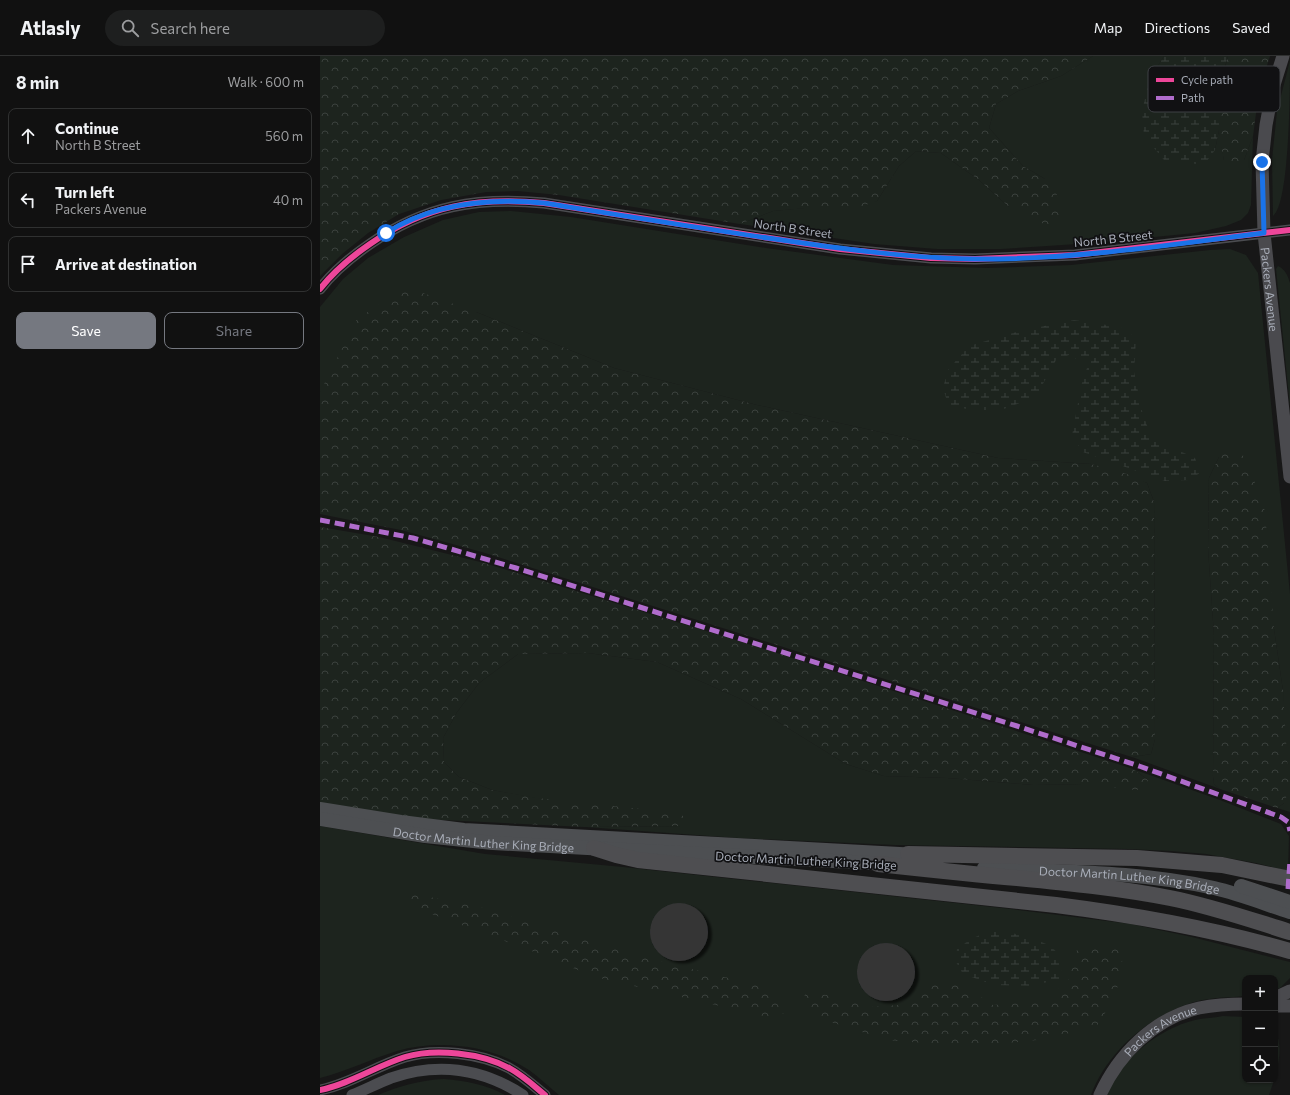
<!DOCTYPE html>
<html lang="en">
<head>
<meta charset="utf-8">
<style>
  body { margin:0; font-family:Commissioner,sans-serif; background:#1e1f1f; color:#f1f3f6 }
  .controls { position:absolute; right:12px; bottom:12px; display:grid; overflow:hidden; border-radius:8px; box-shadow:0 1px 3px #0004 }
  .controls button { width:36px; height:36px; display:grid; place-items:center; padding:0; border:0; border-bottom:1px solid #303131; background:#111; color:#f1f3f6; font:20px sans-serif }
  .stop { position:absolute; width:12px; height:12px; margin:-9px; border:3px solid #1a73e8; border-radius:50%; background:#fff }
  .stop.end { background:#1a73e8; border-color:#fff; box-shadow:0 1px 4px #0008 }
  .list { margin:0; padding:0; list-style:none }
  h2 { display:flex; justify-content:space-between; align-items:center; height:52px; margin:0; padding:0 16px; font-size:17px }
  h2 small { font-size:13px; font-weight:400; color:#9c9d9f }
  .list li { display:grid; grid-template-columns:26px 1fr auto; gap:12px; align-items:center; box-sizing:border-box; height:56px; margin:0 8px 8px; padding:0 8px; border:1px solid #303131; border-radius:8px }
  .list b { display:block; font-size:15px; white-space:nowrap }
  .list p { margin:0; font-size:13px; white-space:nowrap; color:#9c9d9f }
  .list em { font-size:13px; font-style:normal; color:#9c9d9f }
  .actions { display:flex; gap:8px; padding:12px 16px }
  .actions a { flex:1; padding:9px 0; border:1px solid #757880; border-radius:8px; text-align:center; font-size:14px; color:#757880 }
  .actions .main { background:#757880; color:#fff }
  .icon { flex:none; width:22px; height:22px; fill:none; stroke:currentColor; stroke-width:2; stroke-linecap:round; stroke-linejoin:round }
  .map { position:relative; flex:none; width:970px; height:1039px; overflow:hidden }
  header { display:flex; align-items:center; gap:24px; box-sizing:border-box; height:56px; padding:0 20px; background:#111; border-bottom:1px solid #303131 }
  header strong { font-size:19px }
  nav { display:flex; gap:22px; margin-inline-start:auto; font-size:14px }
  .search { width:280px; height:36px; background:#1e1f1f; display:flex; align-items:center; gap:10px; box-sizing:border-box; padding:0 14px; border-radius:22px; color:#9c9d9f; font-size:15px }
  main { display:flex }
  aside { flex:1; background:#111 }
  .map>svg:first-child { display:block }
  .green { fill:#1d241e }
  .forest { fill:url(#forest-crowns) }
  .wetland { fill:url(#wetland-marsh) }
  .building { fill:#353536; filter:url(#shadow) }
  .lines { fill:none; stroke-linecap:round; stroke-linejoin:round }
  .tertiary { stroke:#4b4c50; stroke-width:11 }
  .secondary { stroke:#4a4a4e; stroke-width:13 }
  .primary { stroke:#4d4f52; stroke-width:14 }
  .motorway { stroke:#4e4e51; stroke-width:16 }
  .quiet { stroke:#b06ccc; stroke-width:5; stroke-dasharray:10 5; stroke-linecap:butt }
  .cycleway-casing { stroke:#111113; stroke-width:8 }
  .cycleway { stroke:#ed469a; stroke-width:6 }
  .route { stroke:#1a73e8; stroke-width:5 }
  .labels { text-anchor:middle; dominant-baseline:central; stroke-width:3.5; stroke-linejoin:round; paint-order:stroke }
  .street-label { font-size:12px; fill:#a8adb8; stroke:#111113 }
  .key { fill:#111113; stroke:#3e4045; stroke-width:1 }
  .key-label { font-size:11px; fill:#a8adb8 }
</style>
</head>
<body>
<header>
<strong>Atlasly</strong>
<div class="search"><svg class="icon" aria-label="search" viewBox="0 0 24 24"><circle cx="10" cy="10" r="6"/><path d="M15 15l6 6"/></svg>Search here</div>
<nav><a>Map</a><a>Directions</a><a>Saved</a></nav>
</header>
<main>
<aside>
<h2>8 min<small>Walk · 600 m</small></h2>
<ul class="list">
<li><svg class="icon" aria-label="ahead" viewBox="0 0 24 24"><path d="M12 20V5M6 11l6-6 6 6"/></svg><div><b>Continue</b><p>North B Street</p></div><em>560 m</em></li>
<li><svg class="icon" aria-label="left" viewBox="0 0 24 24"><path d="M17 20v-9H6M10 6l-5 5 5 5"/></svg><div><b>Turn left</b><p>Packers Avenue</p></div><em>40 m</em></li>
<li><svg class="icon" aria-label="arrive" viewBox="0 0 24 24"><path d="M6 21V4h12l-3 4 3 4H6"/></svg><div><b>Arrive at destination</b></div></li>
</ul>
<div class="actions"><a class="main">Save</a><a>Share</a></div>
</aside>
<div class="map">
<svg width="970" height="1039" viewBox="0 0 970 1039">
  <defs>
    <pattern id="forest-crowns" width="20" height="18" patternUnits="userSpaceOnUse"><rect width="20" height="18" fill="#1d241e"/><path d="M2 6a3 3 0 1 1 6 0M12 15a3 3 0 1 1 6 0" fill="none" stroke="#3b413d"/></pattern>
    <pattern id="wetland-marsh" width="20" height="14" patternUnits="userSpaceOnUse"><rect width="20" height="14" fill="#1d241e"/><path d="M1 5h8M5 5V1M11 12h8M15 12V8" fill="none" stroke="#3b413d"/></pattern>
    <filter id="shadow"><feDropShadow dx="4" dy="2.5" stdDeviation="1" flood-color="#0009"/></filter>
  </defs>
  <rect width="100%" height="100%" fill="#171717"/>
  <path class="green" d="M 773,0 L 844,0 L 830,23 L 895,94 L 899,74 L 904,104 L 924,104 L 933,80 L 931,149 L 928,157 L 921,164 L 906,170 L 875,177 L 773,187 L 681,193 L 617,193 L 554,188 L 420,168 L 453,155 L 557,145 L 579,110 L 596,95 L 621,97 L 659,124 L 689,151 L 725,123 L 703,110 L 669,72 L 676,48 L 698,35 L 741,20 Z
    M 970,5 C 970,31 970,148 953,160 L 952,104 L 957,55 Z
    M 191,155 L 251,161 L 446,192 L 573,209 L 667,212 L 751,209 L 890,194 L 910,193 L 926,199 L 938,217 L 970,538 L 970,756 L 957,752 L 964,747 L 963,635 L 954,573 L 899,401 L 889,422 L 888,492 L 894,579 L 893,720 L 894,728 L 900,733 L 812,701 L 831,698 L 835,683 L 834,446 L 827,427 L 771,408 L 678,402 L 437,349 L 294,312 L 156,256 L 0,336 L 0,251 L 23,223 L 48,202 L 84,181 L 123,164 L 159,156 Z
    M 958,210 C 965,213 968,220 970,227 L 970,350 L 956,213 Z
    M 268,597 L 337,606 L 421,643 L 526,708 L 564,720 L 628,722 L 714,729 L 761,728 L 828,724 L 813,713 L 900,744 L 961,768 L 969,780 L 968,815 L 936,807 L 886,798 L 851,795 L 807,793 L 575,789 L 418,782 L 265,771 L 363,770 L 172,734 L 139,721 L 124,706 L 123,682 L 137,656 L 159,627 L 198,598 Z
    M 0,770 L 165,798 L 303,811 L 691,853 L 811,868 L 872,881 L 970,906 L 970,922 L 960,932 L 955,934 L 955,922 L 925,922 L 925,940 C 905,942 885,941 865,949 C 825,964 786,998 771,1039 L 239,1039 C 229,1031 219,1021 209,1014 C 171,989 120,983 77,995 C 51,1003 27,1015 0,1022 Z
    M 903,960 L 925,961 L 925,1024 L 954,1024 L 949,1039 L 787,1039 C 801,1003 838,973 875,964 C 884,962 894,962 903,960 Z
    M 955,973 C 962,989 960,1003 955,1019 Z
    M 124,1023 C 145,1025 166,1028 185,1039 L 58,1039 C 80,1030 100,1024 124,1023 Z"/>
  <path class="forest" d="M 0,0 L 773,0 L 741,20 L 698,35 L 676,48 L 669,72 L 703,110 L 725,123 L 736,135 L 740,155 L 738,163 L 732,169 L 721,167 L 689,151 L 659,124 L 621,97 L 596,95 L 579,110 L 557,145 L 534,153 L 487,152 L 453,155 L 420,168 L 239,139 L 198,135 L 166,136 L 121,144 L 79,158 L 48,177 L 22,198 L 0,220 Z
    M 908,0 L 950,0 L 939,34 L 933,80 L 924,104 L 914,111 L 904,104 C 902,94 899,83 899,73 C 898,49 902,23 908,0 Z
    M 80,235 L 100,236 L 156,256 L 294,312 L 437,349 L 678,402 L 771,408 L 807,418 L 827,427 L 834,446 L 835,683 L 831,698 L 812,701 L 162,496 L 81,474 L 0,458 L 0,336 L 37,263 Z
    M 910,394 L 926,401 L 945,455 L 954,573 L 963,635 L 969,734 L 964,747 L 957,752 L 900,733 L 894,728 L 893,720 L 894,579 L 888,492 L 889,422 L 899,401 Z
    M 0,471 L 59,481 L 164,507 L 441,592 L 813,713 L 828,724 L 824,733 L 815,734 L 761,728 L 714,729 L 628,722 L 564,720 L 526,708 L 421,643 L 337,606 L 268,597 L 198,598 L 159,627 L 137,656 L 123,682 L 124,706 L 139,721 L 172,734 L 217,742 L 360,757 L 366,763 L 363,770 L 265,771 L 82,762 L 0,749 Z
    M 85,836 L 163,852 L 326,902 L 450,932 L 460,944 L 464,957 L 452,962 L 275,921 L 209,894 L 90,850 L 82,843 Z
    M 783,888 L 801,893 L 803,915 L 793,944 L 777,970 L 726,983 L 651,991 L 567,984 L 495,961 L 482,946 L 486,936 L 507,939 L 551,951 L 592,948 L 613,926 L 640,923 L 658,939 L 673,949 L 726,945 L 750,922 L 750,904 L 760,890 Z"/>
  <path class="wetland" d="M 844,0 L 908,0 L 904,14 L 899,48 L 899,74 L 895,94 L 884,109 L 844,104 L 824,80 L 822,55 L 830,23 Z
    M 754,264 L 800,271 L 816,282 L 814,316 L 822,355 L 830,378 L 851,391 L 875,402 L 880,417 L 869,424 L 845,425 L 763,396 L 752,380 L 761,330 L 768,309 L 749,299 L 736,304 L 718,337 L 700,347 L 681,354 L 650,354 L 628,348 L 623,332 L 628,314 L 649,290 L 700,275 Z
    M 669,875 C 688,875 739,883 742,907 C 742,912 740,919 739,923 L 712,930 L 674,929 L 643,918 L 636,906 L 637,893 L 651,883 Z"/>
  <path class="building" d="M330 876a29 29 0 1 1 58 0a29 29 0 1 1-58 0Z
    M537 916a29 29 0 1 1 58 0a29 29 0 1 1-58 0Z"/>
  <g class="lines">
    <path class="tertiary" d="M 0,233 C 14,215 31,201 50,188 C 106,149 157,141 224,147 L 520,193 L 611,202 L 655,203 L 755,199 L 970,174
      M 0,1034 C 30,1028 56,1010 85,1001 C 115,992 161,997 189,1012 C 202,1019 214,1030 225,1039
      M 32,1039 C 45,1034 58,1027 71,1022 C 118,1006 163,1013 203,1039"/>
    <g class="secondary">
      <path id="s1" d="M 963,0 L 953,32 L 946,69 L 942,106 L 944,177 L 970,421"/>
      <path d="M 955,942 L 970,935"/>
      <path d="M 955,950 L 970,950"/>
      <path id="s2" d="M 780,1039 C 798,999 834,962 879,952 C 894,949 910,948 925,948"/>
    </g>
    <g class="primary">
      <path d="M 0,753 L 81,766 L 144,774 L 598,799"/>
      <path id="s3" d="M 0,763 L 105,780 L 173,787 L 569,808"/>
      <path id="s4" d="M 664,812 C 740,816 820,815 894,832 C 920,838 945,848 970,856"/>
      <path d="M 921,830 L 970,846"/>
    </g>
    <path class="motorway" d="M 274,792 L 296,799 L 318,804 L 736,849 C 815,859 893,873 970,895
      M 588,798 L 817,802 L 902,809 L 970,823
      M 558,808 C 604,813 650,818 697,822 C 748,827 799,832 850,842 C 891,850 931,864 970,876"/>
    <path class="quiet" d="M 0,464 L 93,482 L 196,512 L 697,670 L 819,710 L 961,761 L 968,766 L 970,775
      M 968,833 L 970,804"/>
    <defs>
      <path id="cycleway" d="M 0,233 C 14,215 31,201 50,188 C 106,149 157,141 224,147 L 520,193 L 611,202 L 655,203 L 755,199 L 970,174
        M 0,1034 C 30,1028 56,1010 85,1001 C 115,992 161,997 189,1012 C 202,1019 214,1030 225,1039"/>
    </defs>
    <use href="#cycleway" class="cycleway-casing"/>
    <use href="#cycleway" class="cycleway"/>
  </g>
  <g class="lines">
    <path class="route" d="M 66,177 C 113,147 170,142 224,147 C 299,159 373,171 448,182 C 516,192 585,202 654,203 C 751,204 848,189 944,177 L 942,106"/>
  </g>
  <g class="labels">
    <g class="street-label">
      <text transform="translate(473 172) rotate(8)">North B Street</text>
      <text transform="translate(793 182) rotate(-6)">North B Street</text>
      <text stroke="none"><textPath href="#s1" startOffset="236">Packers Avenue</textPath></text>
      <text stroke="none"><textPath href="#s3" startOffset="165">Doctor Martin Luther King Bridge</textPath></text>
      <text transform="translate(486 804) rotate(3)">Doctor Martin Luther King Bridge</text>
      <text stroke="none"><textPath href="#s4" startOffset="146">Doctor Martin Luther King Bridge</textPath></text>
      <text stroke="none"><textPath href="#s2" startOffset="91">Packers Avenue</textPath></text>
    </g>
  </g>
  <rect x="828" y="10" width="132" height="46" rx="6" class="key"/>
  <rect x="836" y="22" width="18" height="4" fill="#ed469a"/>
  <rect x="836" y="40" width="18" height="4" fill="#b06ccc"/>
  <g class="key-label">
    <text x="861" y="28">Cycle path</text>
    <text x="861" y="46">Path</text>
  </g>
</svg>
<div class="controls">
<button>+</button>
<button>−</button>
<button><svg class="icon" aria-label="locate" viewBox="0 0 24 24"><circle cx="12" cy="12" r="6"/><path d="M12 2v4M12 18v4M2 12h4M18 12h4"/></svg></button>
</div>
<div class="stop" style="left:66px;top:177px"></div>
<div class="stop end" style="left:942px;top:106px"></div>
</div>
</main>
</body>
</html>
